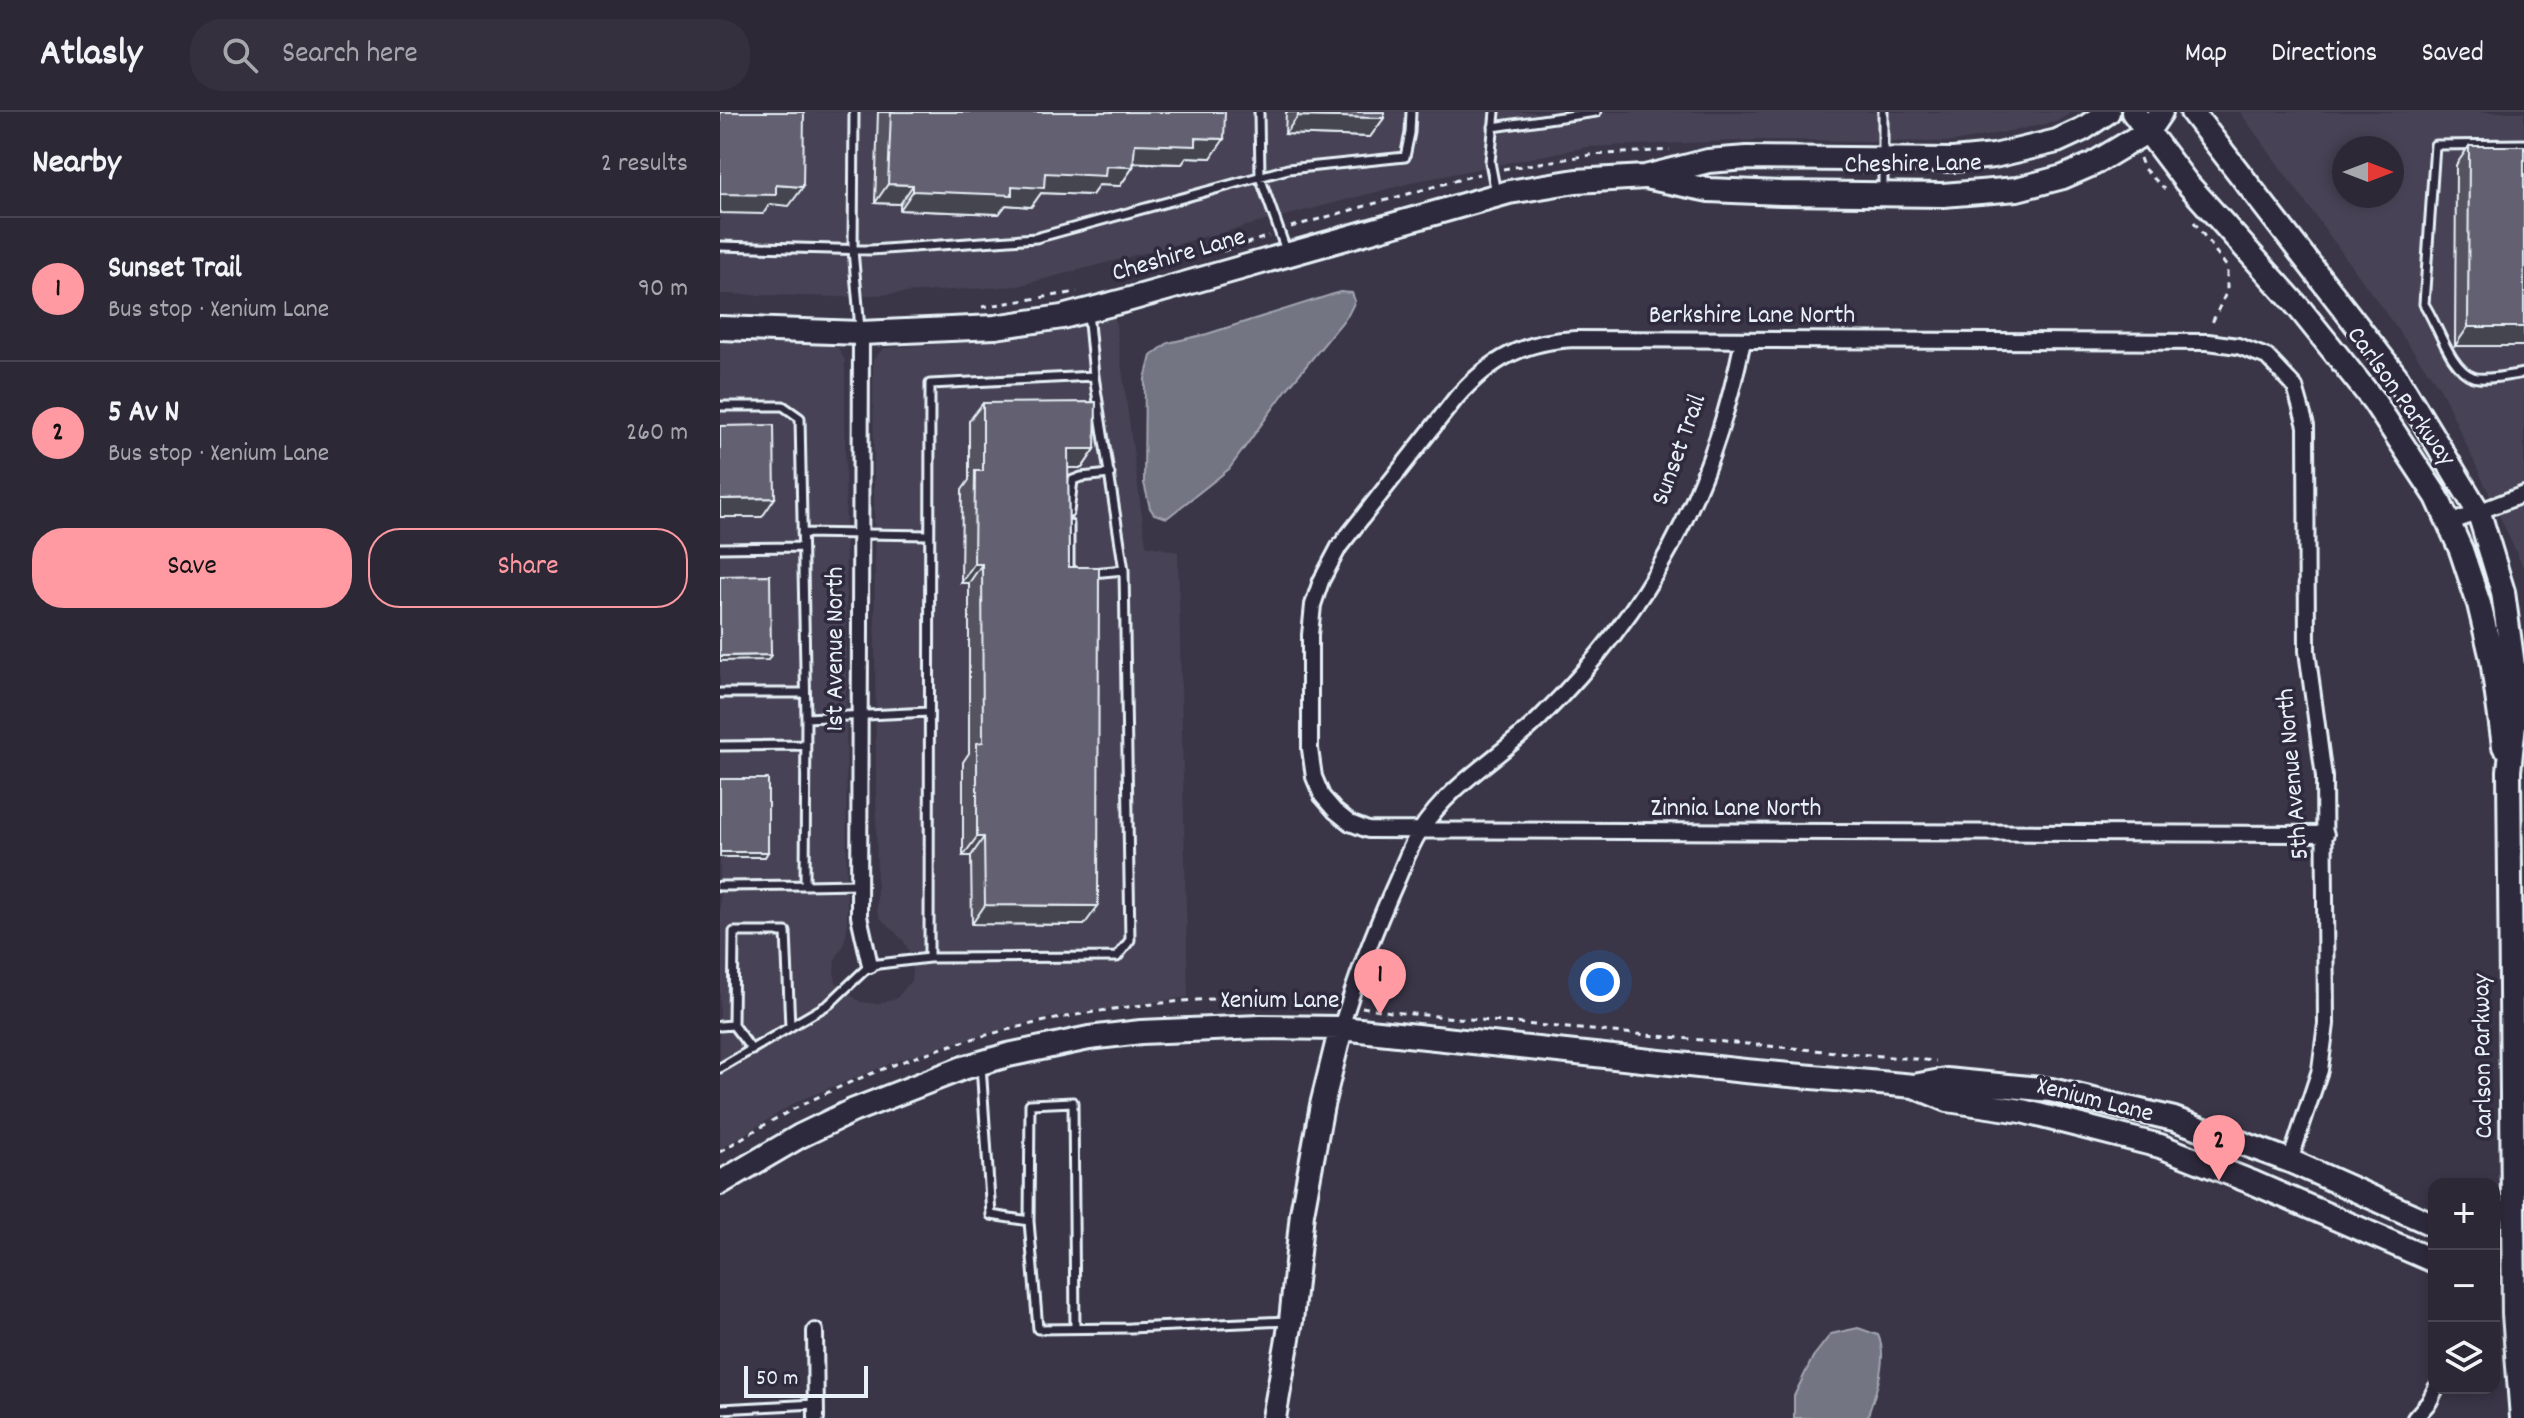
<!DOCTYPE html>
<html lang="en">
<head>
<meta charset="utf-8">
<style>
  body { margin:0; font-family:Dekko,sans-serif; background:#34303e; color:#f1f3f6 }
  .controls { position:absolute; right:24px; bottom:24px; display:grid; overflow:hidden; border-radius:16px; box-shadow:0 4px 12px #0003 }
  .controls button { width:72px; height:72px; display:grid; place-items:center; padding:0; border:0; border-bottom:2px solid #484451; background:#2c2836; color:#f1f3f6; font:40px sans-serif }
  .compass { position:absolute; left:1612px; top:24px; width:72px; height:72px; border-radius:50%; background:#2c2836; box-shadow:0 4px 12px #0003; rotate:90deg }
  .scale { position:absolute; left:24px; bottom:20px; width:124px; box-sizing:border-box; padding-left:8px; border:4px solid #e8f1f8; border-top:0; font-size:22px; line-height:28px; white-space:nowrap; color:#e8f1f8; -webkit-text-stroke:6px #2f2a3d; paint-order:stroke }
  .you { position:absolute; left:880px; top:870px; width:28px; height:28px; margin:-20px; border:6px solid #fff; border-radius:50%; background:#1a73e8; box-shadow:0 0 0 12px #1a73e833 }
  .badge { display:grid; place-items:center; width:52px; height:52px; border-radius:50%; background:#ff9aa2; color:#111; font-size:26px; font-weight:700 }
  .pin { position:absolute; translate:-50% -66px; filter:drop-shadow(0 2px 4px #0008) }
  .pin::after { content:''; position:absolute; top:42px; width:28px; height:24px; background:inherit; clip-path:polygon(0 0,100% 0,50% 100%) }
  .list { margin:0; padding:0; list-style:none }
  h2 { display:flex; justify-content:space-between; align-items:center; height:104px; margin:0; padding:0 32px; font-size:34px }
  h2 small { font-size:26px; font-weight:400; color:#a6a6ad }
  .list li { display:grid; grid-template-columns:52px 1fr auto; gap:24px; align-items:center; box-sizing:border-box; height:144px; padding:0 32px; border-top:2px solid #484451 }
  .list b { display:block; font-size:30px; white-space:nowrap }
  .list p { margin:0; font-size:26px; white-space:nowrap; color:#a6a6ad }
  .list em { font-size:26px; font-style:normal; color:#a6a6ad }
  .actions { display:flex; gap:16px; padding:24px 32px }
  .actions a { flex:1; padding:18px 0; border:2px solid #ff9aa2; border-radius:32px; text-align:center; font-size:28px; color:#ff9aa2 }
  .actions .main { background:#ff9aa2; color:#111 }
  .icon { flex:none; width:44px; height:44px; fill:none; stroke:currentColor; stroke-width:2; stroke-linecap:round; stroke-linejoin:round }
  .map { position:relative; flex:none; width:1804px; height:1306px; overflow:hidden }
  header { display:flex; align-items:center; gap:48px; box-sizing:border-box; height:112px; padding:0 40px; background:#2c2836; border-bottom:2px solid #484451 }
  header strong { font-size:38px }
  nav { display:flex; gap:44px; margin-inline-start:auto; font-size:28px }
  .search { width:560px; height:72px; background:#34303e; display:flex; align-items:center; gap:20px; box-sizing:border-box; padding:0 28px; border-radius:32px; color:#a6a6ad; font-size:30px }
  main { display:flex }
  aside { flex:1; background:#2c2836 }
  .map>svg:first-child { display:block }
  .built { fill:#464354; fill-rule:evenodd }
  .water { fill:#737482; stroke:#a2a6b1; stroke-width:2 }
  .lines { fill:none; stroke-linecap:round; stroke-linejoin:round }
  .lane-casing { stroke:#e8f1f8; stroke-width:13 }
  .street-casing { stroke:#e8f1f8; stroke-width:20 }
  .secondary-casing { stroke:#e8f1f8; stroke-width:28 }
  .path { stroke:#e8f1f8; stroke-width:3; stroke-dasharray:6 6; stroke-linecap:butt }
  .lane { stroke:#2f2a3d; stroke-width:7 }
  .street { stroke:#2f2a3d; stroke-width:14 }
  .secondary { stroke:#2f2a3d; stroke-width:22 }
  .wall { fill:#555361; stroke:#e8f1f8; stroke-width:2 }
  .shaded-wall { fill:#45444f; stroke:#e8f1f8; stroke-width:2 }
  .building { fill:#636171; stroke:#e8f1f8; stroke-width:2 }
  .labels { text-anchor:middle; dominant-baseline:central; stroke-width:7; stroke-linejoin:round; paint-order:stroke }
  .street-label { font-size:26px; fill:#e8f1f8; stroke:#2f2a3d }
</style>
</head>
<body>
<header>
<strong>Atlasly</strong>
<div class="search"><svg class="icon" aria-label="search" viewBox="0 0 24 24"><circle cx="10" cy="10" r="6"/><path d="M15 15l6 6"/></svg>Search here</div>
<nav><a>Map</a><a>Directions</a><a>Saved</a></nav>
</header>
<main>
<aside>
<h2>Nearby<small>2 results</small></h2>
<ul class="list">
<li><span class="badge">1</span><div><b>Sunset Trail</b><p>Bus stop · Xenium Lane</p></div><em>90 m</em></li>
<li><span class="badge">2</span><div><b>5 Av N</b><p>Bus stop · Xenium Lane</p></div><em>260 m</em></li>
</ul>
<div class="actions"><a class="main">Save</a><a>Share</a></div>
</aside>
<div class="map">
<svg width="1804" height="1306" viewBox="0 0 1804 1306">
  <rect width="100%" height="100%" fill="#3a3648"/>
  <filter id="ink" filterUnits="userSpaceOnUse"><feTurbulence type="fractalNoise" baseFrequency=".0125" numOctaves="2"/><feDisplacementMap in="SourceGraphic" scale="16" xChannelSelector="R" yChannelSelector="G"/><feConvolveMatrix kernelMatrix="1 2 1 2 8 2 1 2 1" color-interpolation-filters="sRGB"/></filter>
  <g filter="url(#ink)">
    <path class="built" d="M 0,0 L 1352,0 L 1336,10 L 1234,30 L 1040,28 L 866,35 L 698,69 L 298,174 L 119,185 L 0,182 Z
      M 1520,0 L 1804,0 L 1804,457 L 1720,276 ZM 1624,36 L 1672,36 L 1672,84 L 1624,84 Z
      M 395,206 L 426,433 L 458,440 L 468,885 L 327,906 L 217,936 L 179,948 L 78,989 L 0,1037 L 0,228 L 108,231 L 118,236 L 125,248 L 127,819 L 123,834 L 115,848 L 114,860 L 116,870 L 127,881 L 141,890 L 157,892 L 176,887 L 191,869 L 193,847 L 183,828 L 160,806 L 157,798 L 153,247 L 164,236 L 283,228 Z"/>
    <path class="water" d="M 620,180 L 632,181 L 635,189 L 628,203 L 567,277 L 509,357 L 447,406 L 434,402 L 430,396 L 424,371 L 425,267 L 431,244 L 448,231 L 487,222 Z
      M 1138,1216 L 1158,1223 C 1169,1246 1155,1283 1147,1306 L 1074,1306 L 1074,1284 L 1093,1245 L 1111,1222 Z"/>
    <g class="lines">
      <defs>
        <path id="lane" d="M 134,0 L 133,138 L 140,217
          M 539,0 L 540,65 L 567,141
          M 775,0 L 770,50 L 776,81
          M 773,15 L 876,0
          M 1804,32 L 1715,33 L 1704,192 C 1718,213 1730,257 1753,265 C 1763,269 1792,263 1804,261
          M 1163,78 L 1163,0
          M 0,134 L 151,138 L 316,126 L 568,57 L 685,45 L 690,21 L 691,0
          M 368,200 L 374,264 L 404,458 L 410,828 L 397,845 L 209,846 L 210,272 L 374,264
          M 0,294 L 63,294 L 80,306 L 86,606
          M 349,400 L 353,368 L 361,365 L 390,362
          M 349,412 L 349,456 L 356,461
          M 82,421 L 209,423
          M 0,436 L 82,435
          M 372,461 L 404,458
          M 0,581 L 85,581
          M 0,634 L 86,633
          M 139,772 L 85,773 L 86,606 L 209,600
          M 0,774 L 85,773
          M 13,913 L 32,938
          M 0,914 L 13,913 L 14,820 L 66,820 L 70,915
          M 261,953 L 271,1103 L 309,1109 L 318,1217 L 410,1216 L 569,1209
          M 0,956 L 109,892 L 150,853 L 209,846
          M 309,1109 L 310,992 L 353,990 L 355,1216
          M 0,1297 L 96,1292"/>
        <path id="street" d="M 141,221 L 139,804 L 150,853
          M 1730,411 L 1804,382
          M 621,916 C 636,865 655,817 677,768 C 684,752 690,734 700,719 C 730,672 780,645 819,607 C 931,496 992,383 1023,228
          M 1570,1049 L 1600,958 L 1606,912 L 1604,665 L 1587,539 L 1586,314 L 1575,275 L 1547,245 L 1518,234 L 1488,230 L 856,227 C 803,229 771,247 736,286 L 619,435 L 601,469 L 593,493 L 590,523 L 590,637 L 594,665 L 602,684 L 615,699 L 630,711 L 648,718 L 1606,722
          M 95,1219 L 96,1306
          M 1695,1306 L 1709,1290 L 1716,1276"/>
        <path id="secondary" d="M 1413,0 L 1466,70 L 1580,197 L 1653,288 L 1717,385 L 1741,438 L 1759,492 L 1772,547 L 1784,634
          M 1472,0 L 1676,264 L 1759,401 L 1783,480 L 1797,583 L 1789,659 L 1794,1202 L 1802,1306
          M 930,66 L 989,78 L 1061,81 L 1223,83 L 1297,77 L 1343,65 L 1373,52 L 1428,19 L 1441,0
          M 0,216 L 141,221 L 275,215 L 342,205 L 407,188 L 789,80 L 856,69 L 925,65 L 988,49 L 1027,46 L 1233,48 L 1274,44 L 1337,29 L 1363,17 L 1388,0
          M 1194,974 L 1228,988 L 1302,999 L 1440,1034 L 1534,1071 L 1714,1149
          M 0,1071 L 80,1024 L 132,999 L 243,956 L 288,943 L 369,926 L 421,920 L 540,915 L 621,916 L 1025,959 L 1194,974 L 1226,968 L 1331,978 L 1454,1007 L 1516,1029 L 1570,1049 L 1714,1113
          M 554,1306 L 571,1209 L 582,1101 L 602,993 L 621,916"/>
      </defs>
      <use href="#lane" class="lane-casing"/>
      <use href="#street" class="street-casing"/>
      <use href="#secondary" class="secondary-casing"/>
      <path class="path" d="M 1420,46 L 1424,57 L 1445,77
        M 783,57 L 870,43 L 950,38
        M 1474,110 L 1507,155 L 1507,179 L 1490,215
        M 571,115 L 759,62
        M 503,139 L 549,124
        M 262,195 L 357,180
        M 642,895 L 671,900 L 1216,949
        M 0,1040 C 141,948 310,900 477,888 C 521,884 567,890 611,893"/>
      <use href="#lane" class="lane"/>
      <use href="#street" class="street"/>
      <use href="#secondary" class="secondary"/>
    </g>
    <path class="wall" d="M 158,0 L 505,0 L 491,46 L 467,45 L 462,52 L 414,51 L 413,55 L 400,74 L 379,73 L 372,83 L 321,81 L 311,95 L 286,93 L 279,102 L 180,98 L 180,92 L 155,91 Z
      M 566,0 L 664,0 L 664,6 L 650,25 L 565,22 Z
      M 1749,34 L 1804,234 L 1735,234 L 1736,53 Z
      M 263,291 L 375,337 L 362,356 L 348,356 L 349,455 L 364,813 L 252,812 L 251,744 L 243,744 L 243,650 L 249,641 L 249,471 L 241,471 L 242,378 L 249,368 L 249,309 Z"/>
    <path class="shaded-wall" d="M 578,4 L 664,6 L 650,25 L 565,22 Z
      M 476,26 L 504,27 L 491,46 L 467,45 L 462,52 L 401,50 L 415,32 Z
      M 386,54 L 413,55 L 400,74 L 379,73 L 372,83 L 321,81 L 311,95 L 286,93 L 279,102 L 180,98 L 193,79 L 292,74 L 325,61 Z
      M 168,72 L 193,73 L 180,92 L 155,91 Z
      M 56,73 L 83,75 L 69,94 L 50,92 L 43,102 L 0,101 L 0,82 Z
      M 1748,215 L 1804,215 L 1804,234 L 1735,234 Z
      M 348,337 L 375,337 L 362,356 L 335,356 Z
      M 55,386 L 42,405 L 0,405 L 0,387 Z
      M 254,452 L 262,452 L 249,471 L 241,471 Z
      M 51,543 L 48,548 L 0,549 L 0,544 Z
      M 257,725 L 264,725 L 251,744 L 243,744 Z
      M 0,740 L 48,740 L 45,745 L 0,745 Z
      M 265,793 L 378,794 L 364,813 L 252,812 Z"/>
    <path class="building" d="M 0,0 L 84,0 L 83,75 L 56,73 L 56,83 L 0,82 Z
      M 171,0 L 505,0 L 504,27 L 476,26 L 476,34 L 415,32 L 413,55 L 386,54 L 385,64 L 325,61 L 324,76 L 292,74 L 292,83 L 193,79 L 193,73 L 168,72 Z
      M 578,0 L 664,0 L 664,6 L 578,4 Z
      M 1749,34 L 1804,34 L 1804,215 L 1748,215 Z
      M 376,290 L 375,337 L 348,337 L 349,455 L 379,455 L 378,794 L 265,793 L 264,725 L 257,725 L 257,631 L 263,630 L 262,452 L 254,452 L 255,359 L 263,359 L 263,291 Z
      M 54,313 L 55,386 L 0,387 L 0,314 Z
      M 50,463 L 51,543 L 0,544 L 0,464 Z
      M 0,667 L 48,667 L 48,740 L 0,740 Z"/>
  </g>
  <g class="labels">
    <g class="street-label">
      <text transform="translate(1193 53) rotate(-1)">Cheshire Lane</text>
      <text transform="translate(459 144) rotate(-16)">Cheshire Lane</text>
      <text x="1032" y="204">Berkshire Lane North</text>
      <text transform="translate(1680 285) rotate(54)">Carlson Parkway</text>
      <text transform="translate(960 338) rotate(-70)">Sunset Trail</text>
      <text transform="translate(116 537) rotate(-90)">1st Avenue North</text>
      <text transform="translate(1574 662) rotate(-95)">5th Avenue North</text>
      <text x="1016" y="697">Zinnia Lane North</text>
      <text x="560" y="889">Xenium Lane</text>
      <text transform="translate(1764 944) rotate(-91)">Carlson Parkway</text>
      <text transform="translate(1375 989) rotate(14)">Xenium Lane</text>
    </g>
  </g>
</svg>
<div class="controls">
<button>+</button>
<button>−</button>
<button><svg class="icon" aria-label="layers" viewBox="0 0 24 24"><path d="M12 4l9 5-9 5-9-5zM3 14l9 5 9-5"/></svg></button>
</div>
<svg class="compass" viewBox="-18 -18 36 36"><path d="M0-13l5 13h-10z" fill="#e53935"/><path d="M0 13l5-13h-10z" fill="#a6a6ad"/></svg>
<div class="scale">50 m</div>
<div class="you"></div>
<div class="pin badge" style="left:660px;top:903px">1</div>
<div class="pin badge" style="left:1499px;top:1069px">2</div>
</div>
</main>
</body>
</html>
